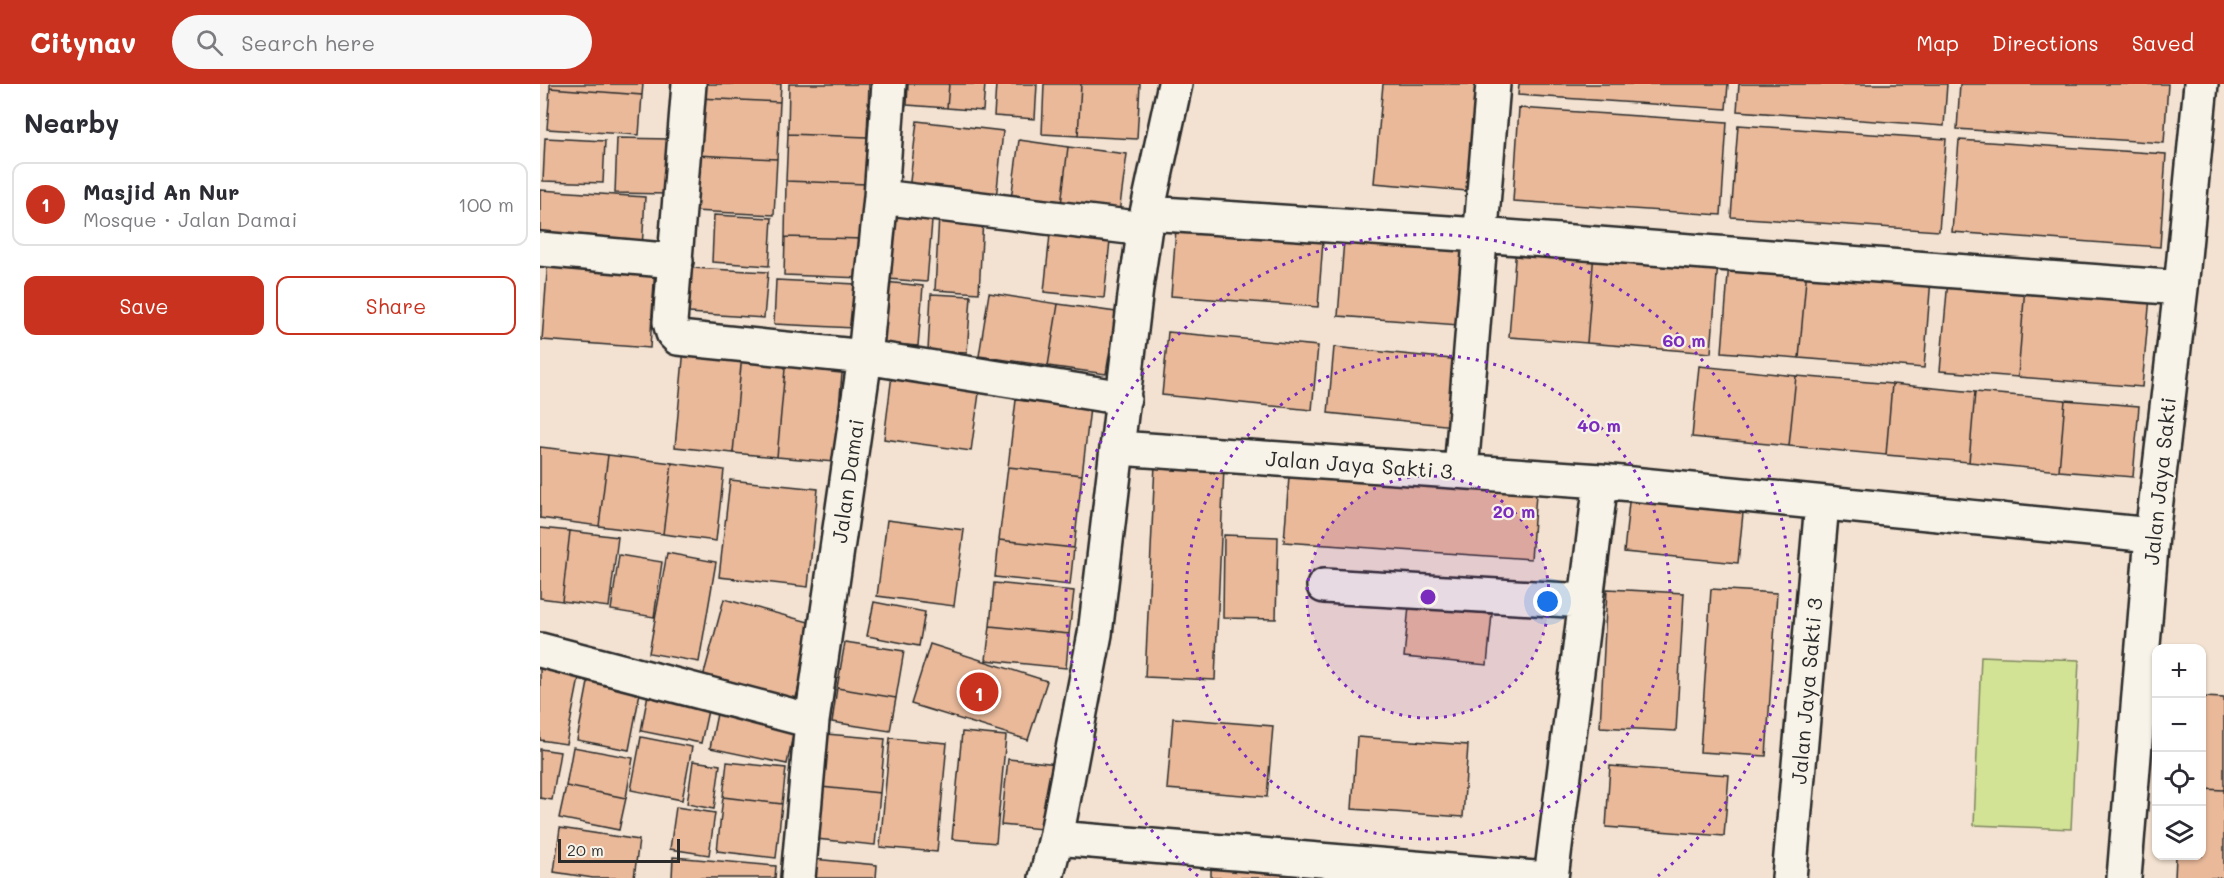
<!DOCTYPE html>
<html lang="en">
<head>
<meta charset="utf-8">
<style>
  body { margin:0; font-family:Mali,sans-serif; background:#f7f7f7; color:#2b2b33 }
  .controls { position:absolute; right:18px; bottom:18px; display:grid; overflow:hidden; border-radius:12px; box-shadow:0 2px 4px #0004 }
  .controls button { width:54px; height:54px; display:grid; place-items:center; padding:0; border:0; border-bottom:2px solid #e1e1e2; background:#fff; color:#2b2b33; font:30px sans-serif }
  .scale { position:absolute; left:18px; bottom:15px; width:122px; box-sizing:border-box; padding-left:6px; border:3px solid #2b2b2b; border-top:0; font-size:16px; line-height:21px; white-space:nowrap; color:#2b2b2b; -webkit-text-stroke:4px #f7f3e8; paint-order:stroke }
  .you { position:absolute; left:1008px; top:518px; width:21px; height:21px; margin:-15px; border:4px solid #fff; border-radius:50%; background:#1a73e8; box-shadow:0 0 0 9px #1a73e833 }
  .badge { display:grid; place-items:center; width:39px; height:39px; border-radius:50%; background:#c8321e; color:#fff; font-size:20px; font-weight:700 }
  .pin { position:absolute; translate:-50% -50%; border:3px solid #fff; box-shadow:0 2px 6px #0006 }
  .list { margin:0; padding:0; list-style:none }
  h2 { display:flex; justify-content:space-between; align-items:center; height:78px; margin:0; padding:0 24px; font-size:26px }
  h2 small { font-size:20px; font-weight:400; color:#7c7c81 }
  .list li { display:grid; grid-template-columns:39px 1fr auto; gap:18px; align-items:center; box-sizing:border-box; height:84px; margin:0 12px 12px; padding:0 12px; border:2px solid #e1e1e2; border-radius:12px }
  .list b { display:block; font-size:22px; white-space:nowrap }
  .list p { margin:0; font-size:20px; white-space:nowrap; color:#7c7c81 }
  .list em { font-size:20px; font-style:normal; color:#7c7c81 }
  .actions { display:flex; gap:12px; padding:18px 24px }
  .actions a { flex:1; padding:14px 0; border:2px solid #c8321e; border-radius:12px; text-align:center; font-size:21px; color:#c8321e }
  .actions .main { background:#c8321e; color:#fff }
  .icon { flex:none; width:33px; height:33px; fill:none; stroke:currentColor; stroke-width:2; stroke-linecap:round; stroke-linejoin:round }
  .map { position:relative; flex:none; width:1684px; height:794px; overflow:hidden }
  header { display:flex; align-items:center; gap:36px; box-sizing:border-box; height:84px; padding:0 30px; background:#c8321e; color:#fff }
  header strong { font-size:28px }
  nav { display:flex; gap:33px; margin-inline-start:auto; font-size:21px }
  .search { width:420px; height:54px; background:#f7f7f7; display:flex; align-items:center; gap:15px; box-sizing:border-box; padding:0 21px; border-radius:33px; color:#7c7c81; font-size:22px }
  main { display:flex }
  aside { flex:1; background:#fff }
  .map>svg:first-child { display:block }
  .green { fill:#d3e396; stroke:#7f8760; stroke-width:1.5 }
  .building { fill:#e9b99a; stroke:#2b2b2b; stroke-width:1.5 }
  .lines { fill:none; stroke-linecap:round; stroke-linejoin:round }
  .street-casing { stroke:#2b2b2b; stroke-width:38 }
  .street { stroke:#f7f3e8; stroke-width:33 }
  .ring { fill:none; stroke:#7b2cbf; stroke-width:3; stroke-dasharray:3 6 }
  .labels { text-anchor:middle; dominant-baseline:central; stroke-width:4.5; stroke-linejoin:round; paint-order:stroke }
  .street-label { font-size:21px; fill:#2b2b2b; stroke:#f7f3e8 }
  .centre { fill:#7b2cbf; stroke:#f7f3e8; stroke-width:3 }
  .ring-label { font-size:18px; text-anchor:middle; font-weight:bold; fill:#7b2cbf; stroke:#f7f3e8; stroke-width:4.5; stroke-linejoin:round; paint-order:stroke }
</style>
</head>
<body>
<header>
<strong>Citynav</strong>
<div class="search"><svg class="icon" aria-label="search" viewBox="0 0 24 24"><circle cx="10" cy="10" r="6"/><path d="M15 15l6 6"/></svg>Search here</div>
<nav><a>Map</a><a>Directions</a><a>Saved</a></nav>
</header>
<main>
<aside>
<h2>Nearby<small></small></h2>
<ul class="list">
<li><span class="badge">1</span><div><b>Masjid An Nur</b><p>Mosque · Jalan Damai</p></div><em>100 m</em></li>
</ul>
<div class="actions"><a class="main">Save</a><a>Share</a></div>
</aside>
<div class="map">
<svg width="1684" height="794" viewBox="0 0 1684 794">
  <rect width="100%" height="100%" fill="#f3e2d1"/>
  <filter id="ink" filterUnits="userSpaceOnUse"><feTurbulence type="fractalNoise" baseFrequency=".0167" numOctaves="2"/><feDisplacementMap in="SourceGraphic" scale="12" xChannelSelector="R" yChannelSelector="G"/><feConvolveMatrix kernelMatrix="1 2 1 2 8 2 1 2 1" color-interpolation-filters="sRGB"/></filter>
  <g filter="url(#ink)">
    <path class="green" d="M 1441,572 L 1539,576 L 1531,745 L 1434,741 Z"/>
    <path class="building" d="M 10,0 L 103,0 L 102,11 L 10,4 Z
      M 160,0 L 241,0 L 240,18 L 159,14 Z
      M 249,0 L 329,0 L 327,53 L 248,50 Z
      M 368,0 L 409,0 L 407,24 L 367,21 Z
      M 409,0 L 445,0 L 443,27 L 407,24 Z
      M 456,0 L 497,0 L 495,35 L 454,32 Z
      M 504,0 L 541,0 L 538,52 L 502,50 Z
      M 541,0 L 600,0 L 597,55 L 538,52 Z
      M 843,0 L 937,0 L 927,107 L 834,99 Z
      M 979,0 L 1188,0 L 1186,25 L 978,11 Z
      M 1199,0 L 1407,0 L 1404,42 L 1197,27 Z
      M 1420,0 L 1628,0 L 1624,59 L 1417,45 Z
      M 10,4 L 102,11 L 99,51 L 7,45 Z
      M 159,14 L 240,18 L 237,75 L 156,71 Z
      M 979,24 L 1187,38 L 1181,131 L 973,117 Z
      M 377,37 L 463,47 L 456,115 L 369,106 Z
      M 1198,41 L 1406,55 L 1399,147 L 1191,133 Z
      M 248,50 L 327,53 L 326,100 L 246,97 Z
      M 5,54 L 65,57 L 63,99 L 3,97 Z
      M 77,54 L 129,55 L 127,110 L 75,109 Z
      M 479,56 L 528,63 L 521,121 L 471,115 Z
      M 1419,56 L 1626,70 L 1620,163 L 1412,148 Z
      M 528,63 L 587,70 L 579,129 L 521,121 Z
      M 156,71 L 237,75 L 234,131 L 153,127 Z
      M 246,97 L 326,100 L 324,155 L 245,153 Z
      M 0,106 L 105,113 L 102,165 L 0,159 Z
      M 353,121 L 393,125 L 387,198 L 348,195 Z
      M 174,131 L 232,134 L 229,182 L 172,178 Z
      M 399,131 L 443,134 L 439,209 L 395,206 Z
      M 511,141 L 571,147 L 564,214 L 504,208 Z
      M 636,145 L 783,157 L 778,223 L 631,212 Z
      M 245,153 L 324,155 L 323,194 L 244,191 Z
      M 804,156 L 925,165 L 919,241 L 798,232 Z
      M 976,162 L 1054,168 L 1047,259 L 969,253 Z
      M 1054,168 L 1178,178 L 1171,269 L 1047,259 Z
      M 8,175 L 115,182 L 110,264 L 2,256 Z
      M 1189,178 L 1267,184 L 1259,274 L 1182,268 Z
      M 151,184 L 228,188 L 224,234 L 149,229 Z
      M 1267,184 L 1391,194 L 1384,284 L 1259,274 Z
      M 236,196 L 316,200 L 314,244 L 234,240 Z
      M 1408,196 L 1485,202 L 1478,293 L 1400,287 Z
      M 345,198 L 383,202 L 378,262 L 340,259 Z
      M 1485,202 L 1610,212 L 1602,303 L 1478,293 Z
      M 449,209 L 518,220 L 508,282 L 439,272 Z
      M 391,210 L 431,212 L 427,269 L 388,267 Z
      M 518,220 L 576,228 L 566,290 L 508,282 Z
      M 628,248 L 778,262 L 772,326 L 622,311 Z
      M 794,263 L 921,276 L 914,342 L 788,329 Z
      M 144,264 L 202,270 L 193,369 L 135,363 Z
      M 202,270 L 246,274 L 237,373 L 193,369 Z
      M 246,274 L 303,279 L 294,378 L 237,373 Z
      M 1159,282 L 1256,292 L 1249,362 L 1152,353 Z
      M 352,291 L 440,302 L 431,367 L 344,355 Z
      M 1256,292 L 1352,300 L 1346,371 L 1249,362 Z
      M 1352,300 L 1435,308 L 1429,378 L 1346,371 Z
      M 1435,308 L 1525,316 L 1519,387 L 1429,378 Z
      M 476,316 L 550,324 L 542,391 L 468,383 Z
      M 1525,316 L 1599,322 L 1593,393 L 1519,387 Z
      M 0,363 L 68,371 L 59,442 L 0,434 Z
      M 68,371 L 132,379 L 123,450 L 59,442 Z
      M 132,379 L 184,386 L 176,457 L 123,450 Z
      M 615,380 L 684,383 L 675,596 L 605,593 Z
      M 468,383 L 542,391 L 534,464 L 459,456 Z
      M 749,393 L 996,410 L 991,475 L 744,458 Z
      M 190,396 L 278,405 L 268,503 L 179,493 Z
      M 1090,408 L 1204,419 L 1198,479 L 1084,468 Z
      M 347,436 L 424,446 L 414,522 L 337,512 Z
      M 0,444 L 30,447 L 22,517 L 0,514 Z
      M 30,447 L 78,453 L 69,523 L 22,517 Z
      M 684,451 L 738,453 L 736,535 L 683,534 Z
      M 459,456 L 534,464 L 530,501 L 455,493 Z
      M 127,469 L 176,478 L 159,578 L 109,569 Z
      M 79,471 L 122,478 L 114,533 L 71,526 Z
      M 454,499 L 534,507 L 529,550 L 450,542 Z
      M 1067,505 L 1144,509 L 1136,647 L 1060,643 Z
      M 1171,505 L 1237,509 L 1226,672 L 1160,668 Z
      M 184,515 L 276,540 L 255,617 L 163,593 Z
      M 334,518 L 385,528 L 379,562 L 327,552 Z
      M 869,522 L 952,530 L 947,581 L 864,573 Z
      M 450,542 L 529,550 L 526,584 L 446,576 Z
      M 305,558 L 364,567 L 356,614 L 297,604 Z
      M 390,560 L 507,597 L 488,656 L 371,620 Z
      M 0,576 L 41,584 L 26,660 L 0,656 Z
      M 50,588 L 102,598 L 89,666 L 37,656 Z
      M 297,604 L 356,614 L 350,647 L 292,638 Z
      M 109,605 L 170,617 L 161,659 L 101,647 Z
      M 1662,613 L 1684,614 L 1684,706 L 1662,705 Z
      M 178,625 L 255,641 L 247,680 L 170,664 Z
      M 633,634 L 733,642 L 727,713 L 627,705 Z
      M 422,648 L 466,652 L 456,759 L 412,755 Z
      M 286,650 L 345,655 L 340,709 L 281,703 Z
      M 101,653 L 152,663 L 142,716 L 91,706 Z
      M 817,653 L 928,661 L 923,733 L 812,725 Z
      M 350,654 L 407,659 L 397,768 L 340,763 Z
      M 33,663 L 93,674 L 86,714 L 26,702 Z
      M 0,665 L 20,668 L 12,716 L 0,714 Z
      M 468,675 L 518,680 L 512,746 L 461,741 Z
      M 153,677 L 180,681 L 174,725 L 147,720 Z
      M 187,678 L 246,684 L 242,720 L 183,713 Z
      M 1070,682 L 1189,691 L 1184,752 L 1066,743 Z
      M 26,702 L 86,714 L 79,746 L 19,734 Z
      M 281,703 L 340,709 L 335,761 L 276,755 Z
      M 1662,705 L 1684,706 L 1684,794 L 1635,794 L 1636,772 L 1662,772 Z
      M 183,713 L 242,720 L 236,774 L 177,767 Z
      M 136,723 L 175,729 L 169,771 L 130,765 Z
      M 20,744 L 99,756 L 94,794 L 53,794 L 14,788 Z
      M 133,773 L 236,782 L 235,794 L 132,794 Z
      M 273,775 L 337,781 L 336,794 L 272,794 Z
      M 671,783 L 790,792 L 790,794 L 671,794 Z"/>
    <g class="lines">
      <defs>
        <path id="street" d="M 149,0 L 130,238 L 133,249 L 138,254 L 325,273 L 584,314
          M 341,113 L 605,145
          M 607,129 L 939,151 L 1641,204
          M 0,165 L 136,177
          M 578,364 L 1061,397 L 1612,451
          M 921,387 L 953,0
          M 784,502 L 1045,517
          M 0,566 L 272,637
          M 516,754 L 995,794
          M 258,794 L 272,637 L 325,273 L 341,113 L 349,0
          M 506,794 L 516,754 L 555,550 L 596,204 L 607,129 L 635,0
          M 1011,794 L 1061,397
          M 1249,794 L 1282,419
          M 1584,794 L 1612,451 L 1641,204 L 1661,0"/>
      </defs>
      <use href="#street" class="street-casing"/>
      <use href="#street" class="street"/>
    </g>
  </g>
  <circle cx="888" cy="513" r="121" fill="#7b2cbf" fill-opacity=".12"/>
  <g class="ring">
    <circle cx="888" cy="513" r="121"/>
    <circle cx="888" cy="513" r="242"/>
    <path d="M658 792A362 362 0 1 1 1118 792"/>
  </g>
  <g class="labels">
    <g class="street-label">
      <text transform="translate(819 380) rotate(4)">Jalan Jaya Sakti 3</text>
      <text transform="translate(307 397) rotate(-82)">Jalan Damai</text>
      <text transform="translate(1619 397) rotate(-84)">Jalan Jaya Sakti</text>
      <text transform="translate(1266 607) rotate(-85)">Jalan Jaya Sakti 3</text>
    </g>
  </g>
  <circle cx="888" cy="513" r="9" class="centre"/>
  <g class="ring-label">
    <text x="1144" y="263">60 m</text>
    <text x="1059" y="348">40 m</text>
    <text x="974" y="434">20 m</text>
  </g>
</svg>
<div class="controls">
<button>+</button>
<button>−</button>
<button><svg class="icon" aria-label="locate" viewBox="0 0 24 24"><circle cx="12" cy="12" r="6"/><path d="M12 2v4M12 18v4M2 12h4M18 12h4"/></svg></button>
<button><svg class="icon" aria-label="layers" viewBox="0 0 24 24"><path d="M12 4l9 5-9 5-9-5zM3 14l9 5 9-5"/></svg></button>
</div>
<div class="scale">20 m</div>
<div class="you"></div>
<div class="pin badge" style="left:439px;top:608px">1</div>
</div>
</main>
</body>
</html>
